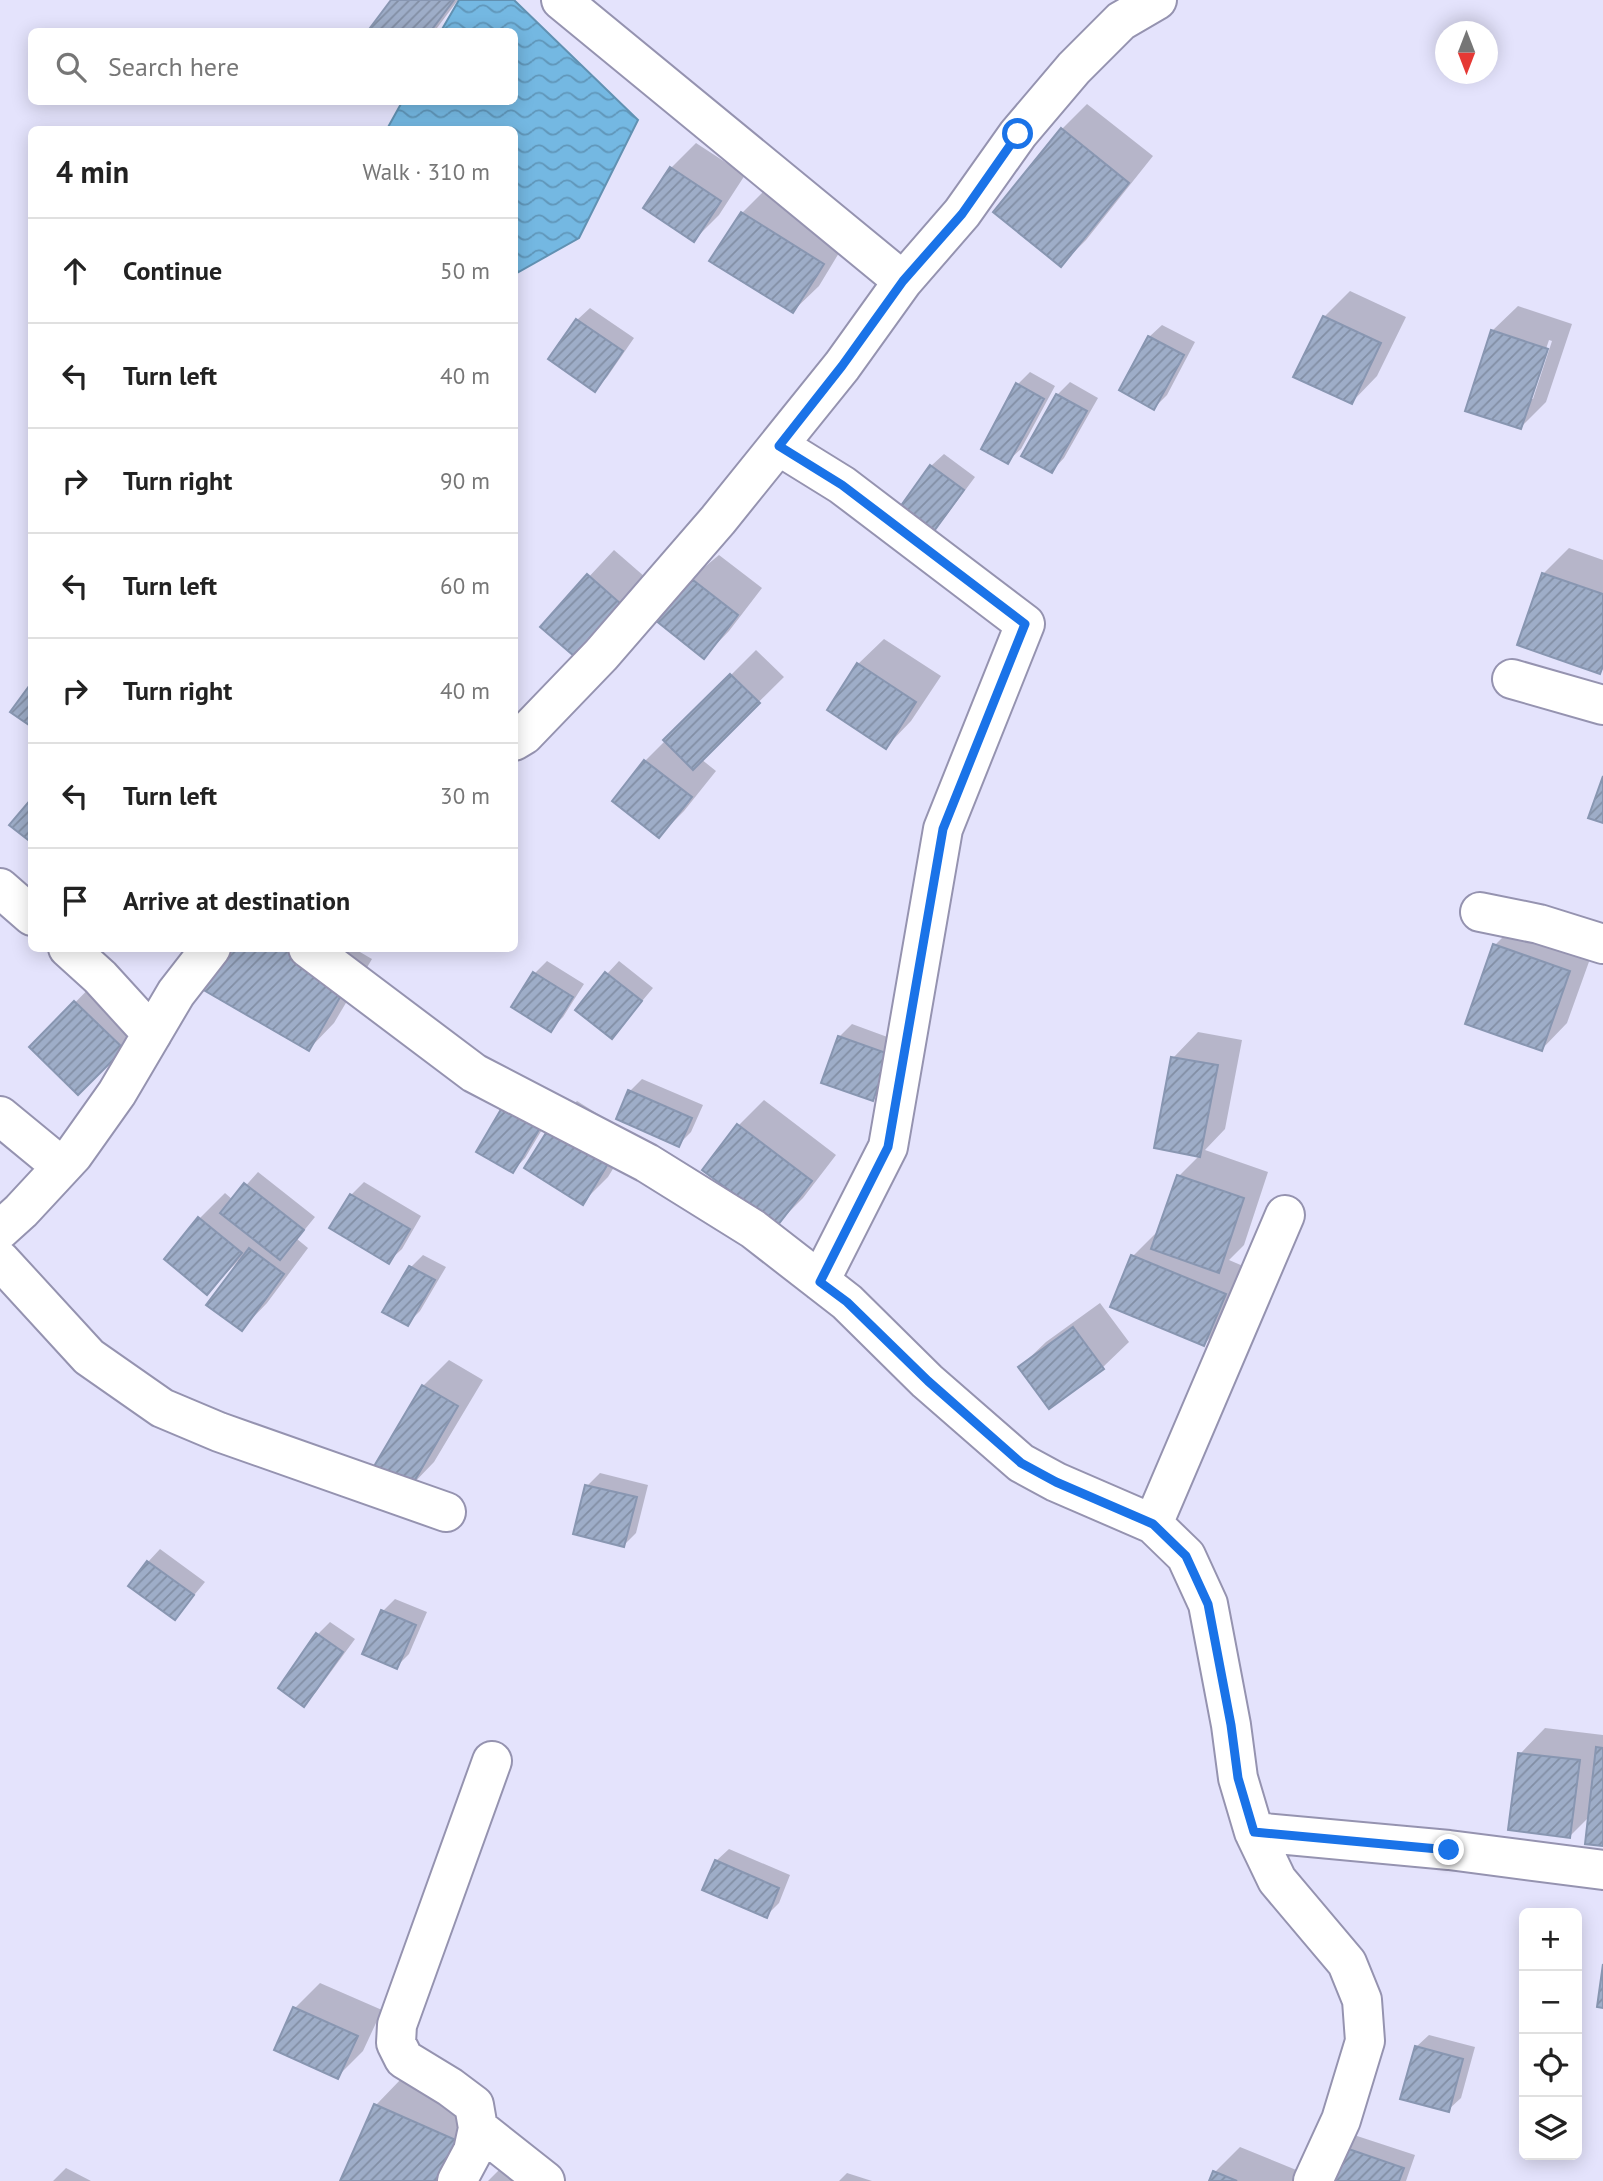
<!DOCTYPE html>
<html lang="en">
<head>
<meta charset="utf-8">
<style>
  body { margin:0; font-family:"PT Sans",sans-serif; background:#f2f2f2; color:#222 }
  .controls { position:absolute; right:21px; bottom:21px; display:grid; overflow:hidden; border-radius:10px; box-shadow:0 4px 18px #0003 }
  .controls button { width:63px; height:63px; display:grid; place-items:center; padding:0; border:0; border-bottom:2px solid #e0e0e0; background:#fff; color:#222; font:35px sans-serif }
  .compass { position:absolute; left:1435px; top:21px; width:63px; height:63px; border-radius:50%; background:#fff; box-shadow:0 4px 18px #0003; rotate:180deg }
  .stop { position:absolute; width:21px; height:21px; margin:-16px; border:5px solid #1a73e8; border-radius:50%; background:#fff }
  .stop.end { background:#1a73e8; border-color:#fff; box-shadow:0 2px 7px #0008 }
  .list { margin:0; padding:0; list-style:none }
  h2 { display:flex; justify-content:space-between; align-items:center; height:91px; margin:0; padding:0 28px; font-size:30px }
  h2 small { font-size:23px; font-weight:400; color:#767676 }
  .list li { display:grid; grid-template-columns:46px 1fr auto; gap:21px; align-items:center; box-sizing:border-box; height:105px; padding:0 28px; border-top:2px solid #e0e0e0 }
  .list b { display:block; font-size:26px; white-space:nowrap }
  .list em { font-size:23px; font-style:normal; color:#767676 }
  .icon { flex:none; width:38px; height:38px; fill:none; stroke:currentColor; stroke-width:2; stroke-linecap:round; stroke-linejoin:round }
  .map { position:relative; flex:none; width:1603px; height:2181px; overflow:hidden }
  .search { position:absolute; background:#fff; box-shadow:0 4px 18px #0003; left:28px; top:28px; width:490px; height:77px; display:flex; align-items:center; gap:18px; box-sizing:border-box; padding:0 24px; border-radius:10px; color:#767676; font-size:26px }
  .panel { position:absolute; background:#fff; box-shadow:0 4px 18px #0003; left:28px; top:126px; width:490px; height:826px; border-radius:10px }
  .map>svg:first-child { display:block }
  .water { fill:url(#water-waves); stroke:#6191b2; stroke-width:2 }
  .shadow { fill:#0003; fill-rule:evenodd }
  .building { fill:url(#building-hatch); stroke:#8896b1; stroke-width:2 }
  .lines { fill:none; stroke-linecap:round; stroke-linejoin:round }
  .minor-casing { stroke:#9593b0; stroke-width:42 }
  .minor { stroke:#fff; stroke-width:38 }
  .route { stroke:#1a73e8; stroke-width:9 }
</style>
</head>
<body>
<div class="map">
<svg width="1603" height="2181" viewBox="0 0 1603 2181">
  <defs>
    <pattern id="water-waves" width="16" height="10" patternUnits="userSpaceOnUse" patternTransform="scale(1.75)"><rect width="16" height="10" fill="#74b8e2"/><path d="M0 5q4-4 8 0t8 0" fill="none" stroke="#6096b9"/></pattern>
    <pattern id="building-hatch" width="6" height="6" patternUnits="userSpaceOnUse" patternTransform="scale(1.75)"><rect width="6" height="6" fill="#9eadc8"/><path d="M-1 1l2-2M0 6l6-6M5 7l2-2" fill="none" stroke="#828ea4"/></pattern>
  </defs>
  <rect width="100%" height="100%" fill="#e4e3fc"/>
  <path class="water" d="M 459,0 L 514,0 L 638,120 L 579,238 L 515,274 L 514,130 L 387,129 L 402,102 L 514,102 L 514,32 L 441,31 Z"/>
  <path class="shadow" d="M 393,0 L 458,0 L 434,32 L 369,32 Z
    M 1087,104 L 1153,156 L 1086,240 L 1061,265 L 1062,129 Z
    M 696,143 L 745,175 L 719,215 L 694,240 L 671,168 Z
    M 768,187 L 848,238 L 819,286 L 793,311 L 742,213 Z
    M 1350,291 L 1406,317 L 1377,376 L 1352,402 L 1324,317 Z
    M 1518,306 L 1572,324 L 1546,402 L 1521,427 L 1492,331 ZM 1549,340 L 1552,341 L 1533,399 L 1529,399 Z
    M 590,308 L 634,338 L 607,377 L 595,390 L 577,320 Z
    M 1162,325 L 1195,342 L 1167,395 L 1154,408 L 1149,337 Z
    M 1030,372 L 1055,386 L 1021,449 L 1008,461 L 1018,384 Z
    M 1070,382 L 1098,398 L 1064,458 L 1052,471 L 1023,455 L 1057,395 Z
    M 944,454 L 975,477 L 946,516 L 934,529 L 931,466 Z
    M 1569,548 L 1603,560 L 1603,669 L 1600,672 L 1543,574 Z
    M 614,550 L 645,577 L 600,628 L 543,626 Z
    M 719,555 L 762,588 L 729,631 L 704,657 L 677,590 Z
    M 884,639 L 941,676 L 911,721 L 886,747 L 858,664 Z
    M 756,650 L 784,677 L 701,759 L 716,771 L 684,811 L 659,836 L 614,801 L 645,761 Z
    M 1520,920 L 1595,945 L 1567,1023 L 1542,1049 L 1495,945 Z
    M 225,948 L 353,948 L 372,959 L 334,1023 L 309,1049 Z
    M 547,961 L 584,984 L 563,1017 L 550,1030 L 534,974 Z
    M 619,961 L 653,988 L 612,1037 L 607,974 Z
    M 101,976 L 148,1023 L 78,1092 L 32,1047 Z
    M 852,1024 L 901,1042 L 885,1087 L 872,1099 L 839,1037 Z
    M 1198,1032 L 1242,1040 L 1225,1129 L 1205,1150 L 1268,1172 L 1244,1245 L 1229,1260 L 1250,1269 L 1229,1319 L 1204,1344 L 1133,1256 L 1158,1231 L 1179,1176 L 1200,1155 L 1173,1058 Z
    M 642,1079 L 703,1105 L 691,1132 L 679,1144 L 630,1091 Z
    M 764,1100 L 836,1155 L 803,1198 L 777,1224 L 738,1126 Z
    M 577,1101 L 633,1136 L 608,1177 L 583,1202 L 552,1126 Z
    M 555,1108 L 525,1158 L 513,1171 L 478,1151 Z
    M 258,1172 L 315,1217 L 297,1239 L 308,1248 L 267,1303 L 242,1329 L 240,1263 L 238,1261 L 207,1293 L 199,1219 L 225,1193 L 233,1200 Z
    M 364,1182 L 421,1216 L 402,1249 L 389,1261 L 332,1227 L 351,1195 Z
    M 423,1255 L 446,1267 L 420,1311 L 407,1324 L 411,1267 Z
    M 1100,1303 L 1129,1342 L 1103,1367 L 1049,1406 L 1020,1367 L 1046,1342 Z
    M 449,1360 L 483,1380 L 434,1462 L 409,1488 L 423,1386 Z
    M 600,1473 L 648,1485 L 636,1533 L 624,1545 L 587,1486 Z
    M 160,1549 L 205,1582 L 175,1618 L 148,1562 Z
    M 395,1599 L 427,1612 L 409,1654 L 396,1667 L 383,1611 Z
    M 330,1622 L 355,1639 L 316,1692 L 304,1704 L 318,1634 Z
    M 1545,1728 L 1603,1735 L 1603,1845 L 1590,1816 L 1570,1836 L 1520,1754 Z
    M 729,1849 L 790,1875 L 779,1903 L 767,1915 L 716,1861 Z
    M 320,1983 L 382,2010 L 363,2051 L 337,2077 L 295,2008 Z
    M 1429,2035 L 1475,2047 L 1461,2098 L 1448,2110 L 1416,2047 Z
    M 401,2079 L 483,2116 L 453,2181 L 342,2181 L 376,2105 Z
    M 1351,2134 L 1415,2155 L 1406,2181 L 1327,2181 Z
    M 1240,2147 L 1311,2176 L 1309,2181 L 1211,2181 L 1215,2172 Z
    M 508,2161 L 544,2181 L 488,2181 Z
    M 66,2168 L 91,2181 L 53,2181 Z
    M 847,2173 L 872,2181 L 839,2181 Z"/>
  <path class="building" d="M 391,0 L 454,0 L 430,32 L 367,32 Z
    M 1061,128 L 1129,183 L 1061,267 L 993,212 Z
    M 670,167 L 721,201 L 694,242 L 643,208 Z
    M 741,212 L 824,264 L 793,313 L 709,261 Z
    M 1323,316 L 1381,343 L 1352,404 L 1293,377 Z
    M 576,319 L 623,351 L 595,392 L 548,359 Z
    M 1491,330 L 1548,349 L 1521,429 L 1465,411 Z
    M 1148,336 L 1184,355 L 1154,410 L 1119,390 Z
    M 1016,383 L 1044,399 L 1008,464 L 981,449 Z
    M 1056,394 L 1087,411 L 1052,473 L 1021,456 Z
    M 930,465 L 964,490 L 934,531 L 900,507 Z
    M 1542,573 L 1603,594 L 1603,666 L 1600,674 L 1517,645 Z
    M 587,574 L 621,604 L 574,656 L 540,627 Z
    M 693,580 L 738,615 L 704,659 L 650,616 Z
    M 857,663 L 916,702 L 886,749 L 827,710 Z
    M 730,674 L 760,703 L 693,770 L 663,740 Z
    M 32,682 L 32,727 L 10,712 Z
    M 644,760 L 692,797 L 659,838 L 612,801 Z
    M 1603,776 L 1603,823 L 1588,818 Z
    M 32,798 L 32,843 L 9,825 Z
    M 1493,944 L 1570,971 L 1542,1051 L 1465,1024 Z
    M 223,948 L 284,948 L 347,985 L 309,1051 L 200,988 Z
    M 533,972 L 573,997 L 551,1032 L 511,1007 Z
    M 605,972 L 642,1001 L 612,1039 L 575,1010 Z
    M 74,1001 L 124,1049 L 78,1095 L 29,1047 Z
    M 838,1036 L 889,1054 L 873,1101 L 821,1083 Z
    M 1171,1057 L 1218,1065 L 1200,1157 L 1154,1148 Z
    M 628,1090 L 692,1118 L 679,1147 L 616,1119 Z
    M 507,1099 L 544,1121 L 513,1173 L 476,1152 Z
    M 737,1124 L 812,1181 L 777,1226 L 702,1170 Z
    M 551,1125 L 609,1162 L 583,1205 L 524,1168 Z
    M 1177,1175 L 1244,1198 L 1219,1273 L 1151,1249 Z
    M 244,1183 L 304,1230 L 280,1260 L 220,1213 Z
    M 350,1194 L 410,1229 L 389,1264 L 329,1228 Z
    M 198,1217 L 242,1253 L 207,1295 L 164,1259 Z
    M 249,1248 L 284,1274 L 242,1331 L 206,1305 Z
    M 1131,1255 L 1226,1294 L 1204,1346 L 1110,1307 Z
    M 409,1266 L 435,1280 L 408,1326 L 382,1312 Z
    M 1073,1327 L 1104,1369 L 1049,1409 L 1018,1367 Z
    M 422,1385 L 458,1406 L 409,1490 L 373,1468 Z
    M 585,1485 L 637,1497 L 624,1547 L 573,1534 Z
    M 147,1561 L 194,1595 L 175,1620 L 128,1586 Z
    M 381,1610 L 416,1625 L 397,1669 L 362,1654 Z
    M 316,1633 L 343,1652 L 304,1707 L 278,1688 Z
    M 1596,1747 L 1603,1748 L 1603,1846 L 1585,1844 Z
    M 1518,1753 L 1580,1760 L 1570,1838 L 1508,1830 Z
    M 715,1860 L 779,1888 L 767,1918 L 702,1890 Z
    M 1603,1964 L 1603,2008 L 1597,2007 Z
    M 293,2007 L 358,2036 L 338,2079 L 274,2050 Z
    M 1415,2046 L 1463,2059 L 1449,2112 L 1400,2099 Z
    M 374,2104 L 458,2141 L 440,2181 L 340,2181 Z
    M 1337,2145 L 1404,2168 L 1399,2181 L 1325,2181 Z
    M 1213,2171 L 1237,2181 L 1209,2181 Z"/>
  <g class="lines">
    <defs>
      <path id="minor" d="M 561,0 L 903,281
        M 779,446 L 842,485 L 1025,624 L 943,829 L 888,1147 L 820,1281
        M 1512,679 L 1603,705
        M 514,741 L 524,735 L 601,655 L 718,520 L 842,366 L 903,281 L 962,213 L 1018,134 L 1074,68 L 1121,21 L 1157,0
        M 0,888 L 32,916
        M 1480,912 L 1539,924 L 1603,944
        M 68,948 L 100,977 L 152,1034
        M 308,948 L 474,1073 L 647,1163 L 753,1229 L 847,1302 L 927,1381 L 1021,1463 L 1056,1482 L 1153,1524 L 1186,1556 L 1208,1604 L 1231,1725 L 1238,1778 L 1254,1832 L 1277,1880 L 1347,1963 L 1362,2000 L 1365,2041 L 1341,2120 L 1313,2181
        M 0,1116 L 62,1167
        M 0,1230 L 21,1211 L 73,1155 L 117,1093 L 176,993 L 211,948
        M 0,1260 L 89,1357 L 162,1408 L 219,1432 L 446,1512
        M 1153,1524 L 1285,1215
        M 1254,1832 L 1449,1850 L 1603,1870
        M 478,2128 L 545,2181
        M 457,2181 L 473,2151 L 478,2128 L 474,2105 L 450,2087 L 404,2059 L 396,2043 L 397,2025 L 492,1761"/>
    </defs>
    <use href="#minor" class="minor-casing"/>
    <use href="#minor" class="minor"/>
  </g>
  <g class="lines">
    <path class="route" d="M 1018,134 L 962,214 L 903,281 L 842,366 L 779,446 L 842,485 L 1025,624 L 943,829 L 888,1147 L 820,1282 L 847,1302 L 928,1381 L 1021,1463 L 1056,1482 L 1153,1524 L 1186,1556 L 1208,1604 L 1231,1725 L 1238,1778 L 1254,1832 L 1449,1850"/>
  </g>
</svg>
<div class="controls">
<button>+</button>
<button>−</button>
<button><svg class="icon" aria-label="locate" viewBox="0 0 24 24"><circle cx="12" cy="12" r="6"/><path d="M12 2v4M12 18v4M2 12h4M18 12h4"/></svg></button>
<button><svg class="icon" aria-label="layers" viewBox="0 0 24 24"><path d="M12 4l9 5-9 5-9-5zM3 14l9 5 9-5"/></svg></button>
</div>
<svg class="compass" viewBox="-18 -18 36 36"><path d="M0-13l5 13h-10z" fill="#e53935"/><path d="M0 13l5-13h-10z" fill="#767676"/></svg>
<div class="stop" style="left:1018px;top:134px"></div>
<div class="stop end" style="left:1449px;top:1850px"></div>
<div class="search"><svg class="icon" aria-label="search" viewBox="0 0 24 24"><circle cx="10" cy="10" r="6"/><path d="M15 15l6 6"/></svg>Search here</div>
<section class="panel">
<h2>4 min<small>Walk · 310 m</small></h2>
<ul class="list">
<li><svg class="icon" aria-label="ahead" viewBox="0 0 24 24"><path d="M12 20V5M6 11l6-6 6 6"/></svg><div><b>Continue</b></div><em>50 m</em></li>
<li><svg class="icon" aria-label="left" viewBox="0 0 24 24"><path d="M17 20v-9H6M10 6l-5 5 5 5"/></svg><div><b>Turn left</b></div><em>40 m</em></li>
<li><svg class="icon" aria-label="right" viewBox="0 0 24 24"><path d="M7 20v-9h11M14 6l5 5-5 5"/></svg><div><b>Turn right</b></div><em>90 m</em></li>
<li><svg class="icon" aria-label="left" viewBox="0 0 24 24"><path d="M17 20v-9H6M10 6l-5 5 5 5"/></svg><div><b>Turn left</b></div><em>60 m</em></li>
<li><svg class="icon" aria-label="right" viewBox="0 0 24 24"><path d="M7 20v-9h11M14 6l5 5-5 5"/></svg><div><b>Turn right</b></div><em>40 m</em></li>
<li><svg class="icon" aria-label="left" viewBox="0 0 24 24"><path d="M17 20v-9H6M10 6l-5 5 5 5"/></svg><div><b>Turn left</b></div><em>30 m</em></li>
<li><svg class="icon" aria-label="arrive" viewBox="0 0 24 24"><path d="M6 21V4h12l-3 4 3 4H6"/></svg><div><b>Arrive at destination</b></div></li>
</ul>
</section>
</div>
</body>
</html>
